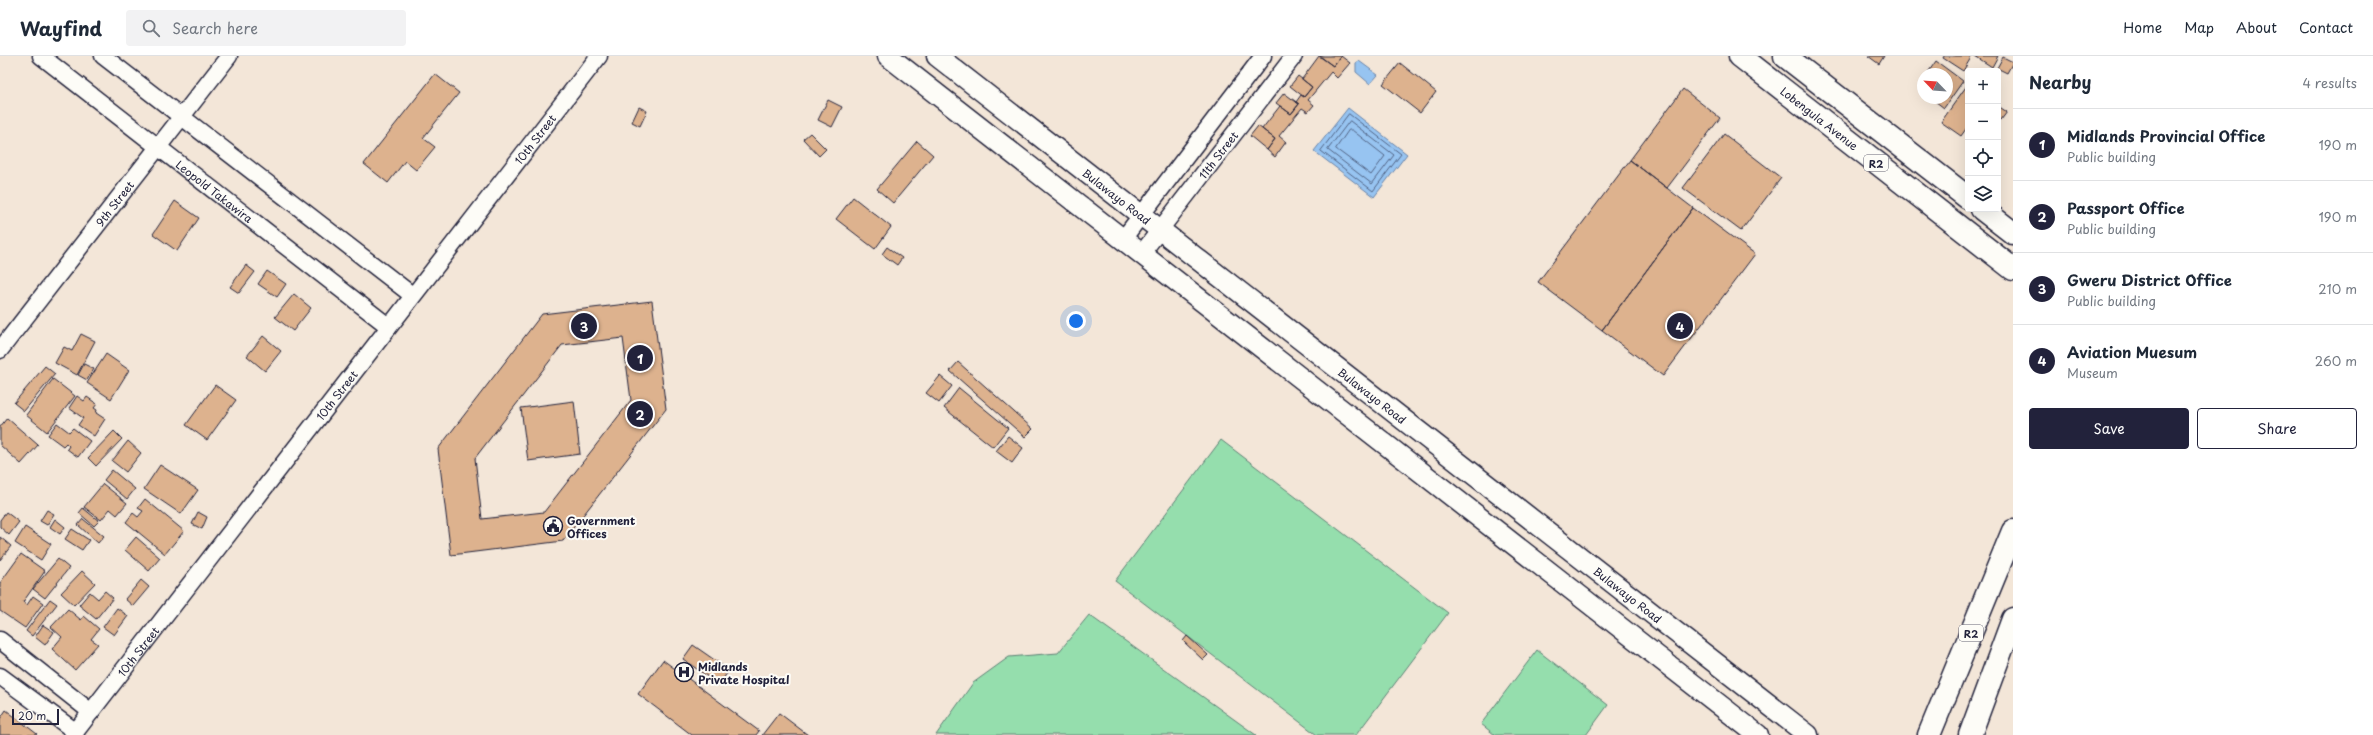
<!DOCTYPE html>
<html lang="en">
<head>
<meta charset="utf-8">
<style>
  body { margin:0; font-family:"Playpen Sans",sans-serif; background:#f2f2f3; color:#1f2937 }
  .controls { position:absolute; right:12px; top:12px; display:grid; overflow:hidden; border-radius:4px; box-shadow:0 4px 16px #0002 }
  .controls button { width:36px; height:36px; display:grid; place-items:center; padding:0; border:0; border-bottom:1px solid #e0e1e3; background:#fff; color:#1f2937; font:20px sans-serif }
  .compass { position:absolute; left:1917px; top:12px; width:36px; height:36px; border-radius:50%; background:#fff; box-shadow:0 4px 16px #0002; rotate:295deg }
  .scale { position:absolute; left:12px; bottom:10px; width:47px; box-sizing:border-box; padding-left:4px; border:2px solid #22223b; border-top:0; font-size:11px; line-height:14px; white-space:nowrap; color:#22223b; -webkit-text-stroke:3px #fdfcf7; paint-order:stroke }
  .you { position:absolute; left:1076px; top:265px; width:14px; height:14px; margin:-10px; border:3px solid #fff; border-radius:50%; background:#1a73e8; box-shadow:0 0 0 6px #1a73e833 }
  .badge { display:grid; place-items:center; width:26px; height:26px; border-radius:50%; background:#22223b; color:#fff; font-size:13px; font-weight:700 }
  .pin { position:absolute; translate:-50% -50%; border:2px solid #fff; box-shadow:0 1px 4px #0006 }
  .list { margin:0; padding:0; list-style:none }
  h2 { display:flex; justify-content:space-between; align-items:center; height:52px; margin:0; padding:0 16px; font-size:17px }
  h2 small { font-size:13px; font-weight:400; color:#747a83 }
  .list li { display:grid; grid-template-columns:26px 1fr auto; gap:12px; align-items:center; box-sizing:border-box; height:72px; padding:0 16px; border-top:1px solid #e0e1e3 }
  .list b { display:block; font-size:15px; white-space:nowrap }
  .list p { margin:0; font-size:13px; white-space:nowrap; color:#747a83 }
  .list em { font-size:13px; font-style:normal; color:#747a83 }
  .actions { display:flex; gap:8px; padding:12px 16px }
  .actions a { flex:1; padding:9px 0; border:1px solid #22223b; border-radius:4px; text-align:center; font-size:14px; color:#22223b }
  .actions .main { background:#22223b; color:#fff }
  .icon { flex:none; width:22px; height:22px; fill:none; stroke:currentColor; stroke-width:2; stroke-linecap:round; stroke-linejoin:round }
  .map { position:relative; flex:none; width:2013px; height:679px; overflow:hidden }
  header { display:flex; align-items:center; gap:24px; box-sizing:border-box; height:56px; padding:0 20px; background:#fff; border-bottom:1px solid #e0e1e3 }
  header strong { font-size:19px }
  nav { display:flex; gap:22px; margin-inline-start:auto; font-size:14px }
  .search { width:280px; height:36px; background:#f2f2f3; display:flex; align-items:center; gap:10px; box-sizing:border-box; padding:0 14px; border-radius:4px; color:#747a83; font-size:15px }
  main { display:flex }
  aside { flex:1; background:#fff }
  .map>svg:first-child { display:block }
  .green { fill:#95dead; stroke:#5c8074 }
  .water { fill:#97c4f1; stroke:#6883a8 }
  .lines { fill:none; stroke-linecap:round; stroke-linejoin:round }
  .shore { stroke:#516384; stroke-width:1 }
  .building { fill:#ddb28e; stroke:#22223b; fill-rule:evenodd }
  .minor-casing { stroke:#22223b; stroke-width:19 }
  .tertiary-casing { stroke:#22223b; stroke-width:23 }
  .trunk-casing { stroke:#22223b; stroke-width:25 }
  .minor { stroke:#fdfcf7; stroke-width:16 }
  .tertiary { stroke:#fdfcf7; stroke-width:20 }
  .trunk { stroke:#fdfcf7; stroke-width:22 }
  .labels { text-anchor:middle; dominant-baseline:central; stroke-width:4; stroke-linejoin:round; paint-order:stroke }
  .shield { fill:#fdfcf7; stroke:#646373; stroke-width:1 }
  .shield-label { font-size:10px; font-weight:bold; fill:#22223b }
  .street-label { font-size:11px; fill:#22223b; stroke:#fdfcf7 }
  .poi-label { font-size:11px; font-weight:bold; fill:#22223b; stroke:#fdfcf7; text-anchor:start }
</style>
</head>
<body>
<header>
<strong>Wayfind</strong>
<div class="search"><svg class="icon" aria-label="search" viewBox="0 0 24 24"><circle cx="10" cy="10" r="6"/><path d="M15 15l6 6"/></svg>Search here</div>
<nav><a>Home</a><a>Map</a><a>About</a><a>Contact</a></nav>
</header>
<main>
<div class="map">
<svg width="2013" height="679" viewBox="0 0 2013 679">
  <rect width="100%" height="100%" fill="#f3e6d8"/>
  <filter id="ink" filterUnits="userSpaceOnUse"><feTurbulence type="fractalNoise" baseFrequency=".025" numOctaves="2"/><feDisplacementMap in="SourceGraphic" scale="8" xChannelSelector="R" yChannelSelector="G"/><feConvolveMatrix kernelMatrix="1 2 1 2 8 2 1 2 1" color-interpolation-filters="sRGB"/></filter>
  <g filter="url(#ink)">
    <path class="green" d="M 1221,384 L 1448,557 L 1356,679 L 1317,679 L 1115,525 Z
      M 1089,559 L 1256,679 L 936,679 L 973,627 L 1009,601 L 1058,597 Z
      M 1537,594 L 1608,649 L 1586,679 L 1495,679 L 1481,668 Z"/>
    <path class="water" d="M 1359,5 L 1378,19 L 1370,28 L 1356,16 L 1356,7 Z
      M 1348,52 L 1407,98 L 1374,141 L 1314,95 Z"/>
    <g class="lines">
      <path class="shore" d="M 1349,58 L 1401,98 L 1373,135 L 1321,95 Z
        M 1350,65 L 1394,99 L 1372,128 L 1328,94 Z
        M 1349,74 L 1352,74 L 1385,100 L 1371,119 L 1336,93 Z"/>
    </g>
    <path class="building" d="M 1319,0 L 1333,10 L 1341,0 L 1350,7 L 1337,22 L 1331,16 L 1308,44 L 1314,49 L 1308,56 L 1302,52 L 1279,80 L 1286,86 L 1275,101 L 1267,94 L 1275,83 L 1262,73 L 1280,50 L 1291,58 L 1299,48 L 1296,46 L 1301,39 L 1304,41 L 1312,31 L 1302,23 Z
      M 1320,0 L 1341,0 L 1333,10 Z
      M 1868,0 L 1884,0 L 1879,8 Z
      M 1944,0 L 1972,0 L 1963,15 L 1943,2 Z
      M 1975,0 L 1998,0 L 1992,11 Z
      M 2003,1 L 2013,6 L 2007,17 L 1997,12 Z
      M 1936,5 L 1963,25 L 1944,52 L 1931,42 L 1947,42 L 1947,18 L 1927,18 Z
      M 1400,7 L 1436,36 L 1420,57 L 1383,28 Z
      M 435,18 L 459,37 L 423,82 L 435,91 L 416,114 L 405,105 L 388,127 L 364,108 Z
      M 1298,20 L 1312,31 L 1304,41 L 1290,30 Z
      M 1968,28 L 1968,70 L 1961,80 L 1941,66 Z
      M 1683,33 L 1720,62 L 1667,132 L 1630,104 Z
      M 1284,37 L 1299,48 L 1291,58 L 1276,47 Z
      M 828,44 L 842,51 L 832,71 L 818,64 Z
      M 1998,50 L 2007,56 L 2001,64 L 1998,62 Z
      M 639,51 L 647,55 L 640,70 L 632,66 Z
      M 1258,70 L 1275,83 L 1267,94 L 1250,80 Z
      M 810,77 L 826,93 L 819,100 L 803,83 Z
      M 1724,78 L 1781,122 L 1741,175 L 1683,132 Z
      M 917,85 L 933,99 L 893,147 L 877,133 Z
      M 1630,104 L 1693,152 L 1602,274 L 1538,226 Z
      M 853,141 L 891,171 L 875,193 L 836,163 Z
      M 175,145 L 199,162 L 177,195 L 153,178 Z
      M 1693,152 L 1755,198 L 1663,320 L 1602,274 Z
      M 887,191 L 902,202 L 897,209 L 882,198 Z
      M 246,209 L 255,216 L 239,237 L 230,231 Z
      M 267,215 L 286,228 L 277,241 L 258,228 Z
      M 294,238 L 311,252 L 293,275 L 275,261 Z
      M 652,245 L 666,353 L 563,485 L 451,499 L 438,393 L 542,258 ZM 623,282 L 631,344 L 544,456 L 482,463 L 475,402 L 562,289 Z
      M 81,278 L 95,285 L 77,319 L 55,307 L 64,291 L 72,295 Z
      M 263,280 L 281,295 L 265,315 L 247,300 Z
      M 106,298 L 129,314 L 111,343 L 87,327 Z
      M 958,306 L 1033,373 L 1025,381 L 950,315 Z
      M 84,308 L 94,313 L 87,324 L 78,319 Z
      M 45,310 L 55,318 L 24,355 L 14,347 Z
      M 940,320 L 952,330 L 939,347 L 926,337 Z
      M 53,323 L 75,340 L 47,376 L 26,359 Z
      M 215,329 L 236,344 L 207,384 L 186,369 Z
      M 959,332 L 1008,372 L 993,391 L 944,352 Z
      M 77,340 L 84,345 L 87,341 L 97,348 L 94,352 L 97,354 L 96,357 L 105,363 L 94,380 L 78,369 L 83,362 L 69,352 Z
      M 574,345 L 580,398 L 528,405 L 521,352 Z
      M 7,362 L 38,389 L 21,408 L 0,389 L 0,371 Z
      M 57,367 L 69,376 L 73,372 L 90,385 L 78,401 L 67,393 L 69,390 L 66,387 L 63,390 L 48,379 Z
      M 114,375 L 122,383 L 96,410 L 88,402 Z
      M 1008,380 L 1023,392 L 1012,407 L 996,395 Z
      M 128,385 L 141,397 L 126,416 L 112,405 Z
      M 160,409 L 198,434 L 181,458 L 144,433 Z
      M 112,414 L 135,433 L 127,443 L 104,424 Z
      M 103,428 L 127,447 L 117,459 L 110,453 L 101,464 L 84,451 Z
      M 145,443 L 184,475 L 165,498 L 126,466 L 133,457 L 138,461 L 143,455 L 138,452 Z
      M 83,452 L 99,465 L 94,470 L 79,457 Z
      M 47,454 L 54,458 L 47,469 L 40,465 Z
      M 6,456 L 19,466 L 9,479 L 0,471 L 0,464 Z
      M 198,456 L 207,461 L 202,473 L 192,468 Z
      M 55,463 L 65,471 L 60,478 L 50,471 Z
      M 83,463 L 104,480 L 98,487 L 78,469 Z
      M 25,471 L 51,488 L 41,504 L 15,487 Z
      M 72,473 L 89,484 L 82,494 L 65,483 Z
      M 0,481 L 11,490 L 0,504 Z
      M 136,481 L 160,502 L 149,515 L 125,494 Z
      M 21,498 L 45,515 L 23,546 L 27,549 L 33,540 L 43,547 L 25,572 L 0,555 L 0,527 Z
      M 58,503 L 69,512 L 45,542 L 33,533 Z
      M 82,515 L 95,527 L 74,549 L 61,537 Z
      M 141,524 L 149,531 L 133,550 L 125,543 Z
      M 105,535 L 113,542 L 96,563 L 79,549 L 90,536 L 98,543 Z
      M 50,543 L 57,548 L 32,580 L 26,575 Z
      M 117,552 L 128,560 L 114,579 L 103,571 Z
      M 68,553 L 81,564 L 84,560 L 99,573 L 91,583 L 98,588 L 75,614 L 52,593 L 62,581 L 51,571 Z
      M 43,569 L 54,576 L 45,589 L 35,581 Z
      M 1187,580 L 1208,599 L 1203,604 L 1183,585 Z
      M 693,589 L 729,614 L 719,629 L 683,603 Z
      M 663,604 L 759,675 L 756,679 L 692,679 L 638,638 Z
      M 6,654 L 37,678 L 36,679 L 0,679 L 0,663 Z
      M 779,657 L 808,679 L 762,679 Z"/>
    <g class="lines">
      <defs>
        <g id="minor">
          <path id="s1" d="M 41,0 L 388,270"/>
          <path d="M 103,0 L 412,239"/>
          <path d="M 1123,183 L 1263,0"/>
          <path id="s2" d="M 1142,197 L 1294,0"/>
          <path id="s3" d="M 0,294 L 229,0"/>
          <path d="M 0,584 L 91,656"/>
          <path d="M 0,620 L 76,676"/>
          <path id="s4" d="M 73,679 L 599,0"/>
        </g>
        <g id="tertiary">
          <path d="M 888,0 L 1758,679"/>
          <path id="s5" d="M 937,0 L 1808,679"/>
        </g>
        <g id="trunk">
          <path id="s6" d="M 1740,0 L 2013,213"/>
          <path d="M 1785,0 L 1968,142"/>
          <path d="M 1982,153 L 2013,177"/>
          <path d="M 1929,679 L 2013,475"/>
          <path d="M 1970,679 L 2013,563"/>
        </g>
      </defs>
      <use href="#minor" class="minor-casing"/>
      <use href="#tertiary" class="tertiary-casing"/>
      <use href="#trunk" class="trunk-casing"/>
      <use href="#minor" class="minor"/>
      <use href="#tertiary" class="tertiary"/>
      <use href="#trunk" class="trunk"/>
    </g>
  </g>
  <defs>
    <symbol id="civic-ring" viewBox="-11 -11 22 22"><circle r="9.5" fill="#fdfcf7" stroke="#22223b" stroke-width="1.5"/><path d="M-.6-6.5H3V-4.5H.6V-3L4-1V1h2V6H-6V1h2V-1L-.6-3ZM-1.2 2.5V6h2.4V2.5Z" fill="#22223b"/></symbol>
    <symbol id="hospital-ring" viewBox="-11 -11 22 22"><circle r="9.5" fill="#fdfcf7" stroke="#22223b" stroke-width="1.5"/><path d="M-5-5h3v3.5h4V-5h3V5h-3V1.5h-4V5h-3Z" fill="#22223b"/></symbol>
  </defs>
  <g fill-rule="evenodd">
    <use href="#civic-ring" x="542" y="459" width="22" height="22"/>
    <use href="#hospital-ring" x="673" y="605" width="22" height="22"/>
  </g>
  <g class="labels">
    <g class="shield">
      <rect x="1864" y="99" width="24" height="16" rx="3"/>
      <rect x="1959" y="569" width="24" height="16" rx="3"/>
    </g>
    <g class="shield-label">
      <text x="1876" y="107">R2</text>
      <text x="1971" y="577">R2</text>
    </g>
    <g class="street-label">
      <text stroke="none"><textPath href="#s6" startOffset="101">Lobengula Avenue</textPath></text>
      <text stroke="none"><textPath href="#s4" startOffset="754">10th Street</textPath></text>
      <text stroke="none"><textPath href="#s2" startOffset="124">11th Street</textPath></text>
      <text stroke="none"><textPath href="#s1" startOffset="220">Leopold Takawira</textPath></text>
      <text stroke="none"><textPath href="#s5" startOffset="228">Bulawayo Road</textPath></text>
      <text stroke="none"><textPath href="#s3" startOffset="186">9th Street</textPath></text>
      <text stroke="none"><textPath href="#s4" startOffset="430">10th Street</textPath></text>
      <text stroke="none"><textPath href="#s5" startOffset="552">Bulawayo Road</textPath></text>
      <text stroke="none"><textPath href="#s5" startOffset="876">Bulawayo Road</textPath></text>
      <text stroke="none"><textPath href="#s4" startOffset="106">10th Street</textPath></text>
    </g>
    <g class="poi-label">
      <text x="567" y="464">Government<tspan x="567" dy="13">Offices</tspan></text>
      <text x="698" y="610">Midlands<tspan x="698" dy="13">Private Hospital</tspan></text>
    </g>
  </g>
</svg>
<div class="controls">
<button>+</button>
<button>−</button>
<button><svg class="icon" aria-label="locate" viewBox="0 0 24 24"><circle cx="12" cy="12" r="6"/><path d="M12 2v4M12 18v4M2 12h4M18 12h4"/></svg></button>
<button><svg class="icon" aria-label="layers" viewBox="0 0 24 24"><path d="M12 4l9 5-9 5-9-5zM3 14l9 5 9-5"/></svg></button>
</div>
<svg class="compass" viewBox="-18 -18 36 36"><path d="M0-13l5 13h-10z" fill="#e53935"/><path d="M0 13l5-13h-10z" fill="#747a83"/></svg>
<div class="scale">20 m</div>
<div class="you"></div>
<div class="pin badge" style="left:640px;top:302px">1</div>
<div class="pin badge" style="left:640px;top:358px">2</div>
<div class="pin badge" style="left:584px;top:270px">3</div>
<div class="pin badge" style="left:1680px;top:270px">4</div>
</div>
<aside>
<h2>Nearby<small>4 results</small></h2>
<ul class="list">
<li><span class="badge">1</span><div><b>Midlands Provincial Office</b><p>Public building</p></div><em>190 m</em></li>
<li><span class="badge">2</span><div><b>Passport Office</b><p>Public building</p></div><em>190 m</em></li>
<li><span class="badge">3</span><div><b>Gweru District Office</b><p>Public building</p></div><em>210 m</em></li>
<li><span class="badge">4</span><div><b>Aviation Muesum</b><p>Museum</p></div><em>260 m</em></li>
</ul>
<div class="actions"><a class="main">Save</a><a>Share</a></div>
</aside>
</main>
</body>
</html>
